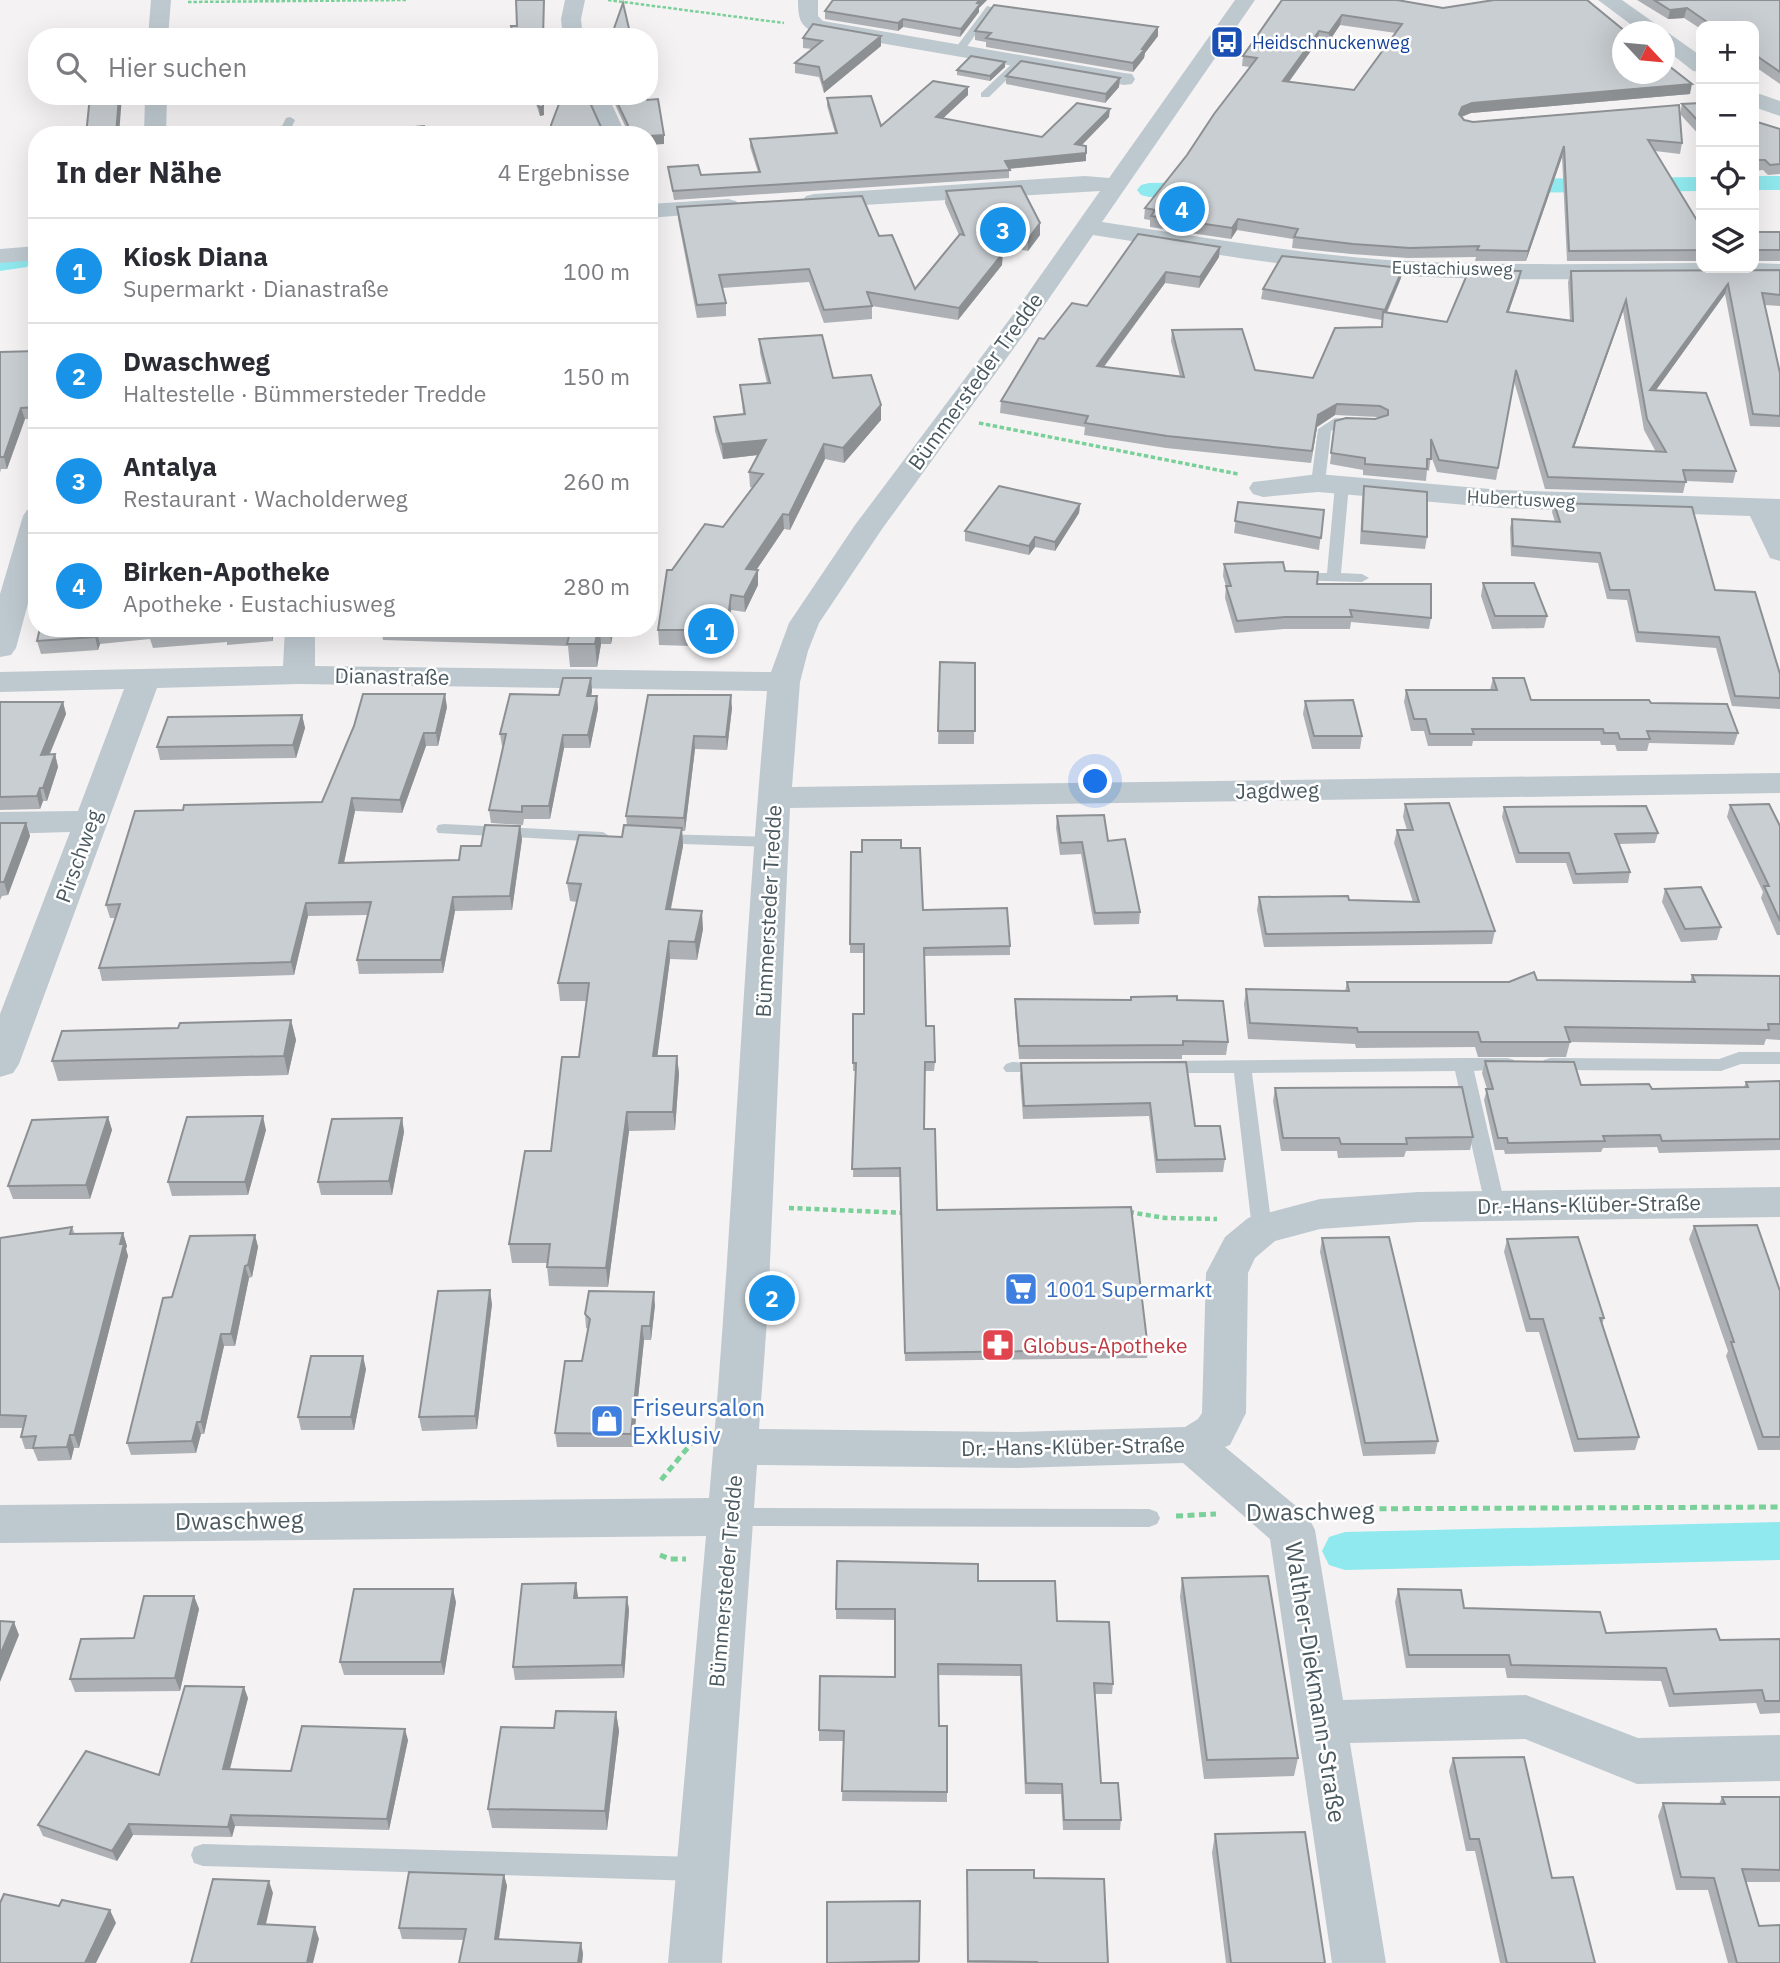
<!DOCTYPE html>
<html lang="de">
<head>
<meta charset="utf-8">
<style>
  body { margin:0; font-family:"IBM Plex Sans",sans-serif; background:#f7f7f7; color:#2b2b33 }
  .controls { position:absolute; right:21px; top:21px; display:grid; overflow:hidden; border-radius:14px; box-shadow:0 7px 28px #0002 }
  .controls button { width:63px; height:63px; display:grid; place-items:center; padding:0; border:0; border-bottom:2px solid #e1e1e2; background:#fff; color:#2b2b33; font:35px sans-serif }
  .compass { position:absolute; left:1612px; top:21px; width:63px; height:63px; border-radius:50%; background:#fff; box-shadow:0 7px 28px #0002; rotate:116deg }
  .you { position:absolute; left:1096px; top:782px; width:24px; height:24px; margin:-18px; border:5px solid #fff; border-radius:50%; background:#1a73e8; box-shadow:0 0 0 10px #1a73e833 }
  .badge { display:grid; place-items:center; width:46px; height:46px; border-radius:50%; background:#1993e8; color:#fff; font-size:23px; font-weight:700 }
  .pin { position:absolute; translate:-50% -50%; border:4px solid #fff; box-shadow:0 2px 7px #0006 }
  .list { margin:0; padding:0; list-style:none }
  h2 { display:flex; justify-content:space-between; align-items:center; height:91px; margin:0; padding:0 28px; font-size:30px }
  h2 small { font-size:23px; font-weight:400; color:#7c7c81 }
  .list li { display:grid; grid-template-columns:46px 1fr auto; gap:21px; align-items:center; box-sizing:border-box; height:105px; padding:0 28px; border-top:2px solid #e1e1e2 }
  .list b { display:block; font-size:26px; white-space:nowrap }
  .list p { margin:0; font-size:23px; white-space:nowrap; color:#7c7c81 }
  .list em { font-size:23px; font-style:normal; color:#7c7c81 }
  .icon { flex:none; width:38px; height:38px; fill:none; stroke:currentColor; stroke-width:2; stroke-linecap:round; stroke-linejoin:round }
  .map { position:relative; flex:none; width:1780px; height:1963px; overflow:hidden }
  .search { position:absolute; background:#fff; box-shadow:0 7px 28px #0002; left:28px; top:28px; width:630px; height:77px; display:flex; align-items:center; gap:18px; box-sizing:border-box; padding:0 24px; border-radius:28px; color:#7c7c81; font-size:26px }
  .panel { position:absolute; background:#fff; box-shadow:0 7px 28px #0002; left:28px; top:126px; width:630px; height:511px; border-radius:28px }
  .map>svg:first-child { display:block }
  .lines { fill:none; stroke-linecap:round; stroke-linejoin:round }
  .canal { fill:#8fe9ee; fill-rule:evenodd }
  .path-far3 { stroke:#79d098; stroke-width:2.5; stroke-dasharray:3.5 2; stroke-linecap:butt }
  .path-far2 { stroke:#79d098; stroke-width:3.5; stroke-dasharray:4.5 2.5; stroke-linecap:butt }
  .path-far1 { stroke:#79d098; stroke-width:4.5; stroke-dasharray:5 3.5; stroke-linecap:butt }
  .path { stroke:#79d098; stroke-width:5; stroke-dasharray:7 4.5; stroke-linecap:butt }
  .lane { fill:#bec9cf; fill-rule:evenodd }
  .street { fill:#bec9cf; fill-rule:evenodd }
  .wall { fill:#adb1b5; fill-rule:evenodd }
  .shaded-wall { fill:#8d9093 }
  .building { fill:#c9ced2; stroke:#8d9093; stroke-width:2; fill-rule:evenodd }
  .labels { text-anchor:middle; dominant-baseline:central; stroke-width:5; stroke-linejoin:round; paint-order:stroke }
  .far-transit-label { font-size:18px; fill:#164399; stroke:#fff; text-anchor:start }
  .far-street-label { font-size:18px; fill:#4a5960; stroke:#fff }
  .street-label { font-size:21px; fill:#4a5960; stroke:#fff }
  .shop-label { font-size:21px; fill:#366cbe; stroke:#fff; text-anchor:start }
  .health-label { font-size:21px; fill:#be3a42; stroke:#fff; text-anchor:start }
  .near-shop-label { font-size:24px; fill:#366cbe; stroke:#fff; text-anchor:start }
  .near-street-label { font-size:24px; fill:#4a5960; stroke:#fff }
</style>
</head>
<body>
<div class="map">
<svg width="1780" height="1963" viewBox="0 0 1780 1963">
  <rect width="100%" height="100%" fill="#f5f2f3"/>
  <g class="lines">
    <path class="canal" d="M 1754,176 L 1780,176 L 1780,190 L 1754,190 Z
      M 1701,177 L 1701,191 L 1504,193 L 1496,191 L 1492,186 L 1496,181 L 1504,179 Z
      M 1208,182 L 1216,184 L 1220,189 L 1216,194 L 1149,197 L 1141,195 L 1137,190 L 1141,185 L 1149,183 Z
      M 18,255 L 27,257 L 30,262 L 27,267 L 0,271 L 0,257 Z
      M 1780,1522 L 1780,1560 L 1345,1570 L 1329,1565 L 1322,1551 L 1329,1537 L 1345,1532 Z"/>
    <path class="path-far3" d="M 608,0 L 784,23
      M 188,2 L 407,0"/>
    <path class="path-far2" d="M 979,423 L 1238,474"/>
    <path class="path-far1" d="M 789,1208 L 906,1213
      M 1129,1212 L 1165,1218 L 1217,1219"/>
    <path class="path" d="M 661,1480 L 695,1439
      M 1322,1509 L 1780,1507
      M 1176,1516 L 1216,1514
      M 660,1555 L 670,1559 L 686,1559"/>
    <path class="lane" d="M 987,6 L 995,8 L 963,52 L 955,52 L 954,50 Z
      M 1018,58 L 1027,60 L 989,97 L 981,97 L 981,93 Z
      M 290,117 L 295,120 L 290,131 L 223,135 L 228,132 L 282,126 L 286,118 Z
      M 1335,418 L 1357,419 L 1364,423 C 1355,431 1342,423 1331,431 L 1325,483 L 1323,486 L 1313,486 L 1311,483 L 1318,429 Z
      M 1342,481 L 1349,485 L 1341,573 L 1362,574 L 1369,578 L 1362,582 L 1288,580 L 1288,574 L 1293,573 L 1327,573 L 1335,485 Z
      M 444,824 L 603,832 L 611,837 L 603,842 L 438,833 L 436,829 L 438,825 Z
      M 659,834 L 770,837 L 778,842 L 770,847 L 653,843 L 651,839 Z
      M 1739,1052 L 1780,1052 L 1780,1064 L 1741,1064 L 1721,1071 L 1550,1070 L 1544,1068 L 1541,1064 L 1544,1060 L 1550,1058 L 1719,1059 Z
      M 1463,1058 L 1508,1058 L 1514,1060 L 1517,1064 L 1514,1068 L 1474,1071 L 1505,1205 L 1502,1210 L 1488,1210 L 1485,1205 L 1455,1071 L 1252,1073 L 1272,1229 L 1269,1234 L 1262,1236 L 1255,1234 L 1252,1229 L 1234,1073 L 1162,1073 L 1156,1071 L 1153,1067 L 1156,1063 L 1162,1061 Z
      M 1012,1062 L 1049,1064 L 1052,1068 L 1049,1072 L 1006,1072 L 1003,1068 L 1006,1064 Z
      M 729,1508 L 1149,1509 L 1157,1512 L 1160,1518 L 1157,1524 L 1149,1527 L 729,1526 L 721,1523 L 718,1517 L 721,1511 Z
      M 203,1844 L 698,1857 L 707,1861 L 710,1869 L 707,1877 L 698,1881 L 203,1866 L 194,1863 L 191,1855 L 194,1847 Z"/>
    <path class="street" d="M 151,0 L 171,0 L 168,37 L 148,37 Z
      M 565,0 L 585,0 L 581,19 L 583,37 L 563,37 L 561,19 Z
      M 798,0 L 818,0 L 818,16 L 823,21 L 1124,73 L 1132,74 L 1135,79 L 1132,84 L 1124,85 L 816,32 C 799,28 798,15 798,0 Z
      M 1235,0 L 1255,0 L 1102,222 C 1197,236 1291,253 1387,260 C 1492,266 1597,264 1701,263 L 1701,268 L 1754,268 L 1754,263 L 1780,264 L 1780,278 C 1649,277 1518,283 1387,275 C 1289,268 1191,250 1093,235 L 1030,326 L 882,529 L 819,623 L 808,651 L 800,682 L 792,787 L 1780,773 L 1780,793 L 790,808 L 768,1307 L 759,1429 L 1016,1432 L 1185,1427 L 1198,1419 L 1202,1413 L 1206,1273 L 1225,1237 L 1248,1218 L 1320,1199 L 1418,1192 L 1780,1187 L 1780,1217 L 1418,1222 L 1320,1229 L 1275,1241 L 1255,1258 L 1248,1273 L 1246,1413 L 1230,1445 L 1225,1447 L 1308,1516 L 1315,1530 L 1343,1700 L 1526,1695 L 1638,1738 L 1780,1735 L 1780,1781 L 1637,1784 L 1525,1739 L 1350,1743 L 1386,1963 L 1332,1963 L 1270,1539 L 1183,1463 L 1016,1468 L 757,1465 L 722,1963 L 668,1963 L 706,1536 L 0,1543 L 0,1505 L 709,1498 C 733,1229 742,960 767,691 L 299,684 L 157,688 L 19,1064 L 13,1073 L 0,1077 L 0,1014 L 70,832 L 0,834 L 0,812 L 78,811 L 124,689 L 0,692 L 0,672 L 283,666 L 285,628 L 315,628 L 315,666 L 771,672 L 789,623 L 855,525 L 1012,316 L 1100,191 L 814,208 L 806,206 L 802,201 L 806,196 L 814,194 L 1085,176 L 1109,178 Z
      M 1598,0 L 1622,0 L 1701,56 L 1701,72 L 1693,71 L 1664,48 L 1664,32 L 1641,32 Z
      M 1754,92 L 1780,101 L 1780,116 L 1754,107 Z
      M 145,96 L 167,96 L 166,135 L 144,135 Z
      M 586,96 L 608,96 L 626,135 L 604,135 Z
      M 728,199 L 736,201 L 740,206 L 736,211 L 649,218 L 649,204 Z
      M 37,246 L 37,260 L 0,263 L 0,249 Z
      M 1318,474 L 1501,490 L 1780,499 L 1780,561 L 1770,558 L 1750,516 L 1501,508 L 1318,492 L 1263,497 L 1253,494 L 1249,488 L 1253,482 Z
      M 37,507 L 37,570 L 16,648 L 11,655 L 0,657 L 0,594 L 23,516 L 27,510 Z"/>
  </g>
  <path class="wall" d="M 833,0 L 987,0 L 979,8 L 979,12 L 960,37 L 903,27 L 898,31 L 825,19 L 825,11 Z
    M 1282,0 L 1397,0 L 1690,94 L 1471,113 L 1461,117 L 1464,120 L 1473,122 L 1682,143 L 1680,154 L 1655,151 L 1701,227 L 1701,261 L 1567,261 L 1562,157 L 1526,261 L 1475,261 L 1476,257 L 1408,258 L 1351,254 L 1292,248 L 1293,239 L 1237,230 L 1231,239 L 1150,227 L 1150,220 L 1144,219 L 1145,208 L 1187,155 L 1250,67 L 1242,66 L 1243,56 ZM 1340,25 L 1396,33 L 1354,90 L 1289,82 L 1318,41 L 1328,43 Z
    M 1637,0 L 1780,0 L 1780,84 L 1754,66 L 1754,26 L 1701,26 L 1701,29 L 1684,18 L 1668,19 Z
    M 975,31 L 1158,36 L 1145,53 L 1144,58 L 1133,72 L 986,47 L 986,42 L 975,40 Z
    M 803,38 L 881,46 L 824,93 L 819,77 L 795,73 L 795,63 L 812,49 L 803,48 Z
    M 1005,67 L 990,81 L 957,75 L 957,70 Z
    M 1006,76 L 1119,87 L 1105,103 L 1006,84 Z
    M 968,87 L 968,95 L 943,118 L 1042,137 L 1109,117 L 1082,145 L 1086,161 L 1009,169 L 1009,178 L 674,200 L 668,167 L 701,175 L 758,172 L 750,147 L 750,139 L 835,133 L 827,106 L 827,98 L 881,126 Z
    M 520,96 L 544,96 L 544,115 L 540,116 L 535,101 L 521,102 Z
    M 611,96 L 647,96 L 664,135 L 664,144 L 649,135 L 552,135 L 551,125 L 626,128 Z
    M 1701,103 L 1701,137 L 1680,114 L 1682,104 Z
    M 1754,121 L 1780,129 L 1780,174 L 1768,175 L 1763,170 L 1754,171 Z
    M 946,191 L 1040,223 L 1040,235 L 1028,251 L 1002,246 L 1002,265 L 958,320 L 872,306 L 872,319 L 824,323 L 809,282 L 722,288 L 726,303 L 726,316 L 697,318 L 678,219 L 677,207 L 879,236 L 915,289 L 959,235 L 945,203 Z
    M 1754,232 L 1780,232 L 1780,261 L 1754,261 Z
    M 1220,247 L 1219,257 L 1199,288 L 1165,283 L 1104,367 L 1180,377 L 1171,341 L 1172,330 L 1255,370 L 1313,378 L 1381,327 L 1382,320 L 1261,299 L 1263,289 L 1401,278 L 1387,313 L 1447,322 L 1519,282 L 1508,312 L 1570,321 L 1568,282 L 1571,271 L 1780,270 L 1780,306 L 1764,305 L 1780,373 L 1780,427 L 1750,426 L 1725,294 L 1656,390 L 1736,471 L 1733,483 L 1686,481 L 1683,493 L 1545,489 L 1514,381 L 1496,480 L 1437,472 L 1431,456 L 1429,471 L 1427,470 L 1426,481 L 1363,475 L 1363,470 L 1330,464 L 1335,421 L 1375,419 L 1379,418 L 1378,417 L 1335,415 L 1317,427 L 1311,463 L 1166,448 L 1084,435 L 1085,427 L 1000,413 L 1001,401 L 1044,339 L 1087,306 ZM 1623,311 L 1644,430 L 1656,452 L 1574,447 Z
    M 37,276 L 37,297 L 36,297 L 34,287 Z
    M 759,339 L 833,378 L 881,420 L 844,463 L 825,459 L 790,530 L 784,529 L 756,570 L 758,570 L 758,585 L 745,612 L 731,610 L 727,642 L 692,641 L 691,646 L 659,645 L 658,630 L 672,570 L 723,527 L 753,488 L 750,487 L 749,472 L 758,455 L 723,459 L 715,431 L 714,417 L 743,414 L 740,385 L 767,383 L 760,353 Z
    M 37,351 L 37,419 L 25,419 L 7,469 L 1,469 L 0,473 L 0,352 Z
    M 1364,486 L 1427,537 L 1425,549 L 1360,544 L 1362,499 Z
    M 1238,502 L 1324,510 L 1319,550 L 1234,533 Z
    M 1554,503 L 1715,590 L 1780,674 L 1780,709 L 1732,706 L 1716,648 L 1636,642 L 1627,600 L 1607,599 L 1598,563 L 1511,556 L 1510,528 L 1512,519 L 1555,522 L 1552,512 Z
    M 1080,504 L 1079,513 L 1055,551 L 1035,547 L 1029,555 L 965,541 L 965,531 Z
    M 1224,564 L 1285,571 L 1317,584 L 1431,618 L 1429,629 L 1351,622 L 1350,629 L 1284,629 L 1235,633 L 1225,598 L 1226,586 L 1223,576 Z
    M 1483,583 L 1547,616 L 1544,628 L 1492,629 L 1481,596 Z
    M 40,628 L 273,628 L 273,641 L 227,645 L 227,642 L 153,648 L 150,639 L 100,644 L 98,650 L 41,654 L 37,641 Z
    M 381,628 L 614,628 L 611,644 L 601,644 L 597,667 L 570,667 L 568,646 L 383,640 Z
    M 940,662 L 975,663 L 974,744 L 938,744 Z
    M 591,678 L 592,691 L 591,696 L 597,696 L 598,709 L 590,748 L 564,748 L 550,819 L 524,819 L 523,825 L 491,823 L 489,810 L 503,746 L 502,746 L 500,734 L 559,695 Z
    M 1493,678 L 1531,700 L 1651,703 L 1738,733 L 1734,745 L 1649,743 L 1647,751 L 1617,751 L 1615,745 L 1601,745 L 1600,741 L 1473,741 L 1472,746 L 1428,746 L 1424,731 L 1411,731 L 1404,702 L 1406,690 L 1490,690 Z
    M 648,695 L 732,708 L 727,750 L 695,749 L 685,831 L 682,831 L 683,846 L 671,909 L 703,929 L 697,960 L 670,959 L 657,1056 L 677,1056 L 679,1074 L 675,1130 L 629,1131 L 608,1287 L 549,1286 L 547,1267 L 548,1263 L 512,1263 L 509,1244 L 551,1151 L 579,1057 L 587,1001 L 560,1001 L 558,983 L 577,902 L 570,901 L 567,883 L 622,837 L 627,826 L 626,816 Z
    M 1305,701 L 1362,736 L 1360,749 L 1312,749 L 1303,714 Z
    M 0,702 L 63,702 L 66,714 L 50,754 L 55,754 L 58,767 L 47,801 L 43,801 L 40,809 L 0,810 Z
    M 447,707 L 438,746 L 426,746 L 402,813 L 355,811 L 344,863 L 459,860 L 481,846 L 522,839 L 512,910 L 455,911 L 443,973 L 359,974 L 357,960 L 367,915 L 308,916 L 294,975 L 102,981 L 99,968 L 116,918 L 110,918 L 106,905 L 183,810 L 322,802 Z
    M 302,715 L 305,728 L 296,758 L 160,760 L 157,747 Z
    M 1405,804 L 1495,931 L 1492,944 L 1264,947 L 1257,910 L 1259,897 L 1413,902 L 1394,843 L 1397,830 L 1407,830 L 1403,817 Z
    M 1730,805 L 1780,826 L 1780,935 L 1777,935 L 1761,898 L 1763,892 L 1727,817 Z
    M 1504,807 L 1658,833 L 1655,843 L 1619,844 L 1630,872 L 1628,883 L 1573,884 L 1566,863 L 1516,863 L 1502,817 Z
    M 1057,816 L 1108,841 L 1140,912 L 1139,924 L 1094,925 L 1081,854 L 1060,855 L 1056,828 Z
    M 0,823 L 26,823 L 30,836 L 8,895 L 2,896 L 0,900 Z
    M 901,848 L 923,910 L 1010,946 L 1010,955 L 924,956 L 926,1026 L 935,1062 L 934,1071 L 925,1071 L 924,1129 L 937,1210 L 1148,1349 L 1147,1358 L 905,1361 L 900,1177 L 853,1177 L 856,1071 L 853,1071 L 853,1014 L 864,1014 L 864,953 L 850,953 L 851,852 Z
    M 1665,889 L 1721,927 L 1717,940 L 1681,942 L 1662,902 Z
    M 1692,975 L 1780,976 L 1780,1040 L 1766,1039 L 1764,1045 L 1570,1042 L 1566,1057 L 1478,1057 L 1475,1047 L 1356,1048 L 1355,1044 L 1248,1039 L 1244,1004 L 1246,989 L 1345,991 L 1347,982 L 1509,982 L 1537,980 L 1690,982 Z
    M 1015,999 L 1177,1000 L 1228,1042 L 1226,1055 L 1182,1055 L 1182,1059 L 1019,1059 L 1015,1012 Z
    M 291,1020 L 296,1040 L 288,1075 L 58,1081 L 52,1061 L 178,1028 Z
    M 1485,1061 L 1581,1085 L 1652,1089 L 1744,1087 L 1746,1082 L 1780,1081 L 1780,1150 L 1659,1153 L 1657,1147 L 1603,1148 L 1601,1152 L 1505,1154 L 1504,1150 L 1495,1150 L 1484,1100 L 1487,1089 L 1482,1073 Z
    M 1186,1062 L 1195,1126 L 1225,1159 L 1223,1172 L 1156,1173 L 1149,1116 L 1023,1119 L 1020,1077 L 1021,1063 Z
    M 1275,1088 L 1473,1137 L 1470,1150 L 1406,1151 L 1404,1157 L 1338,1158 L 1337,1151 L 1281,1151 L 1273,1101 Z
    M 108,1117 L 112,1130 L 90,1199 L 13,1199 L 8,1186 Z
    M 402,1118 L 404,1132 L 392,1195 L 321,1195 L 318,1182 Z
    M 266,1130 L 248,1195 L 172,1196 L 168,1182 Z
    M 1694,1226 L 1780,1291 L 1780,1450 L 1758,1450 L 1726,1356 L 1728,1351 L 1689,1239 Z
    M 72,1227 L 75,1234 L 123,1233 L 127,1246 L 126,1249 L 128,1256 L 79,1448 L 74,1448 L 71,1460 L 38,1461 L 33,1449 L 25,1449 L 21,1437 L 23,1428 L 0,1428 L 0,1238 Z
    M 255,1235 L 258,1247 L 252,1277 L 249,1278 L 235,1346 L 224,1346 L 204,1434 L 201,1434 L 196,1453 L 131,1455 L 127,1443 L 172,1297 Z
    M 1322,1238 L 1438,1441 L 1435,1454 L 1363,1456 L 1320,1252 Z
    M 1507,1239 L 1604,1318 L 1602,1325 L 1639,1437 L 1635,1450 L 1574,1452 L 1539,1332 L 1526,1332 L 1504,1252 Z
    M 492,1304 L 477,1429 L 422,1431 L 419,1417 Z
    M 655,1305 L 651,1340 L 644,1340 L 633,1447 L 557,1447 L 555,1433 L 582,1361 L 588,1329 L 586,1328 L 585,1314 Z
    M 366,1369 L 354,1430 L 301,1430 L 298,1417 Z
    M 1182,1578 L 1298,1758 L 1294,1776 L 1204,1779 L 1180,1597 Z
    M 978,1581 L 1057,1621 L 1113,1684 L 1112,1694 L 1095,1694 L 1101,1783 L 1121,1820 L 1120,1830 L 1063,1830 L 1061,1794 L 1025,1794 L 1020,1676 L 938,1675 L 939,1726 L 947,1792 L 947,1802 L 842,1801 L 844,1741 L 819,1741 L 819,1730 L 895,1677 L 895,1620 L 836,1619 L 836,1609 Z
    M 576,1583 L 577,1598 L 627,1597 L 629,1610 L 624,1678 L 515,1680 L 513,1667 Z
    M 1398,1589 L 1464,1608 L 1606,1633 L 1720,1640 L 1780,1639 L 1780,1713 L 1760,1714 L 1756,1703 L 1669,1707 L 1661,1681 L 1507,1678 L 1505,1668 L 1406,1668 L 1395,1602 Z
    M 194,1596 L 199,1609 L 180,1691 L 75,1692 L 70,1679 L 134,1638 Z
    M 456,1602 L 444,1675 L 344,1675 L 340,1662 Z
    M 248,1698 L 230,1769 L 291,1771 L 408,1740 L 389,1830 L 235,1826 L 232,1837 L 133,1835 L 117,1861 L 43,1836 L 38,1825 L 159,1775 Z
    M 616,1712 L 619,1731 L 607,1830 L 492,1828 L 488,1809 L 554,1728 Z
    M 1453,1758 L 1552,1878 L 1595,1963 L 1500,1963 L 1475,1851 L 1466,1851 L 1449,1771 Z
    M 1722,1797 L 1780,1797 L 1780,1882 L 1745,1882 L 1759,1926 L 1780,1963 L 1728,1963 L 1708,1890 L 1676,1890 L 1658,1816 L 1663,1803 L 1719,1804 Z
    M 1215,1834 L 1325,1963 L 1226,1963 L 1212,1853 Z
    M 967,1870 L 1034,1878 L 1108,1963 L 967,1963 Z
    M 504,1875 L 507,1886 L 499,1939 L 581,1943 L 583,1954 L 582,1963 L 459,1963 L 464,1940 L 402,1939 L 399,1928 Z
    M 920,1901 L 919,1963 L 827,1963 Z"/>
  <path class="shaded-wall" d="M 980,0 L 987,0 L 979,8 L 979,12 L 960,37 L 961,29 Z
    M 1687,8 L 1684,18 L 1668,19 L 1670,10 Z
    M 1342,15 L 1340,25 L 1328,43 L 1329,33 Z
    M 903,19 L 903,27 L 898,31 L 898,23 Z
    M 1158,27 L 1158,36 L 1145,53 L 1144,58 L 1133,72 L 1133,63 L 1142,49 Z
    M 1319,31 L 1318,41 L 1282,91 L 1283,81 Z
    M 881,36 L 881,46 L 824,93 L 823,83 Z
    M 1005,62 L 1005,67 L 990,81 L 990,76 Z
    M 1120,78 L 1119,87 L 1105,103 L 1106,94 Z
    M 1692,84 L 1690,94 L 1471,113 L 1461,117 L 1459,114 L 1462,107 L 1472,103 Z
    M 968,87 L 968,95 L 936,125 L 936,117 Z
    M 119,96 L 122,96 L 119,135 L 116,135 Z
    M 543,96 L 544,115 L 540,116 L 539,107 Z
    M 1110,109 L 1109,117 L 1075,152 L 1075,144 Z
    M 664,135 L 664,144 L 649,145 L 649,136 Z
    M 1564,146 L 1562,157 L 1526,261 L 1528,251 Z
    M 1086,153 L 1086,161 L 1005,169 L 1005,161 Z
    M 1238,219 L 1237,230 L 1231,239 L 1232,228 Z
    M 1040,223 L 1040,235 L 1028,251 L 1028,239 Z
    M 1220,247 L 1219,257 L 1199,288 L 1200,277 Z
    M 1003,253 L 1002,265 L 958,320 L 959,308 Z
    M 1403,268 L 1401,278 L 1383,320 L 1385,310 Z
    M 1521,271 L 1519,282 L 1505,323 L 1507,312 Z
    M 1166,272 L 1165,283 L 1096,377 L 1097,366 Z
    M 1728,284 L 1725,294 L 1648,401 L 1650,390 Z
    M 1626,300 L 1623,311 L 1570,459 L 1573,447 Z
    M 1337,404 L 1335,415 L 1317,427 L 1311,463 L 1318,415 Z
    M 881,405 L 881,420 L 844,463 L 843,448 Z
    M 21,408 L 25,419 L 7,469 L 4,457 Z
    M 766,440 L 767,454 L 723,459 L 722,444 Z
    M 824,444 L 825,459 L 790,530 L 789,515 Z
    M 1080,504 L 1079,513 L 1055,551 L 1055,542 Z
    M 783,514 L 784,529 L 747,584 L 746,569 Z
    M 1035,537 L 1035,547 L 1029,555 L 1029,546 Z
    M 758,570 L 758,585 L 745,612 L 744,597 Z
    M 731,595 L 731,610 L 727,642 L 727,626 Z
    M 270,628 L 273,628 L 273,641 Z
    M 598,628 L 600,628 L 601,644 L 597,667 L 595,644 Z
    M 610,628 L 614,628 L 611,644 Z
    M 97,631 L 100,644 L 98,650 L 95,637 Z
    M 591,678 L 592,691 L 589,708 L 587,696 Z
    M 445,694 L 447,707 L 438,746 L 436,733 Z
    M 731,695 L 732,708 L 727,750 L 726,737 Z
    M 597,696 L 598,709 L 590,748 L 588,735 Z
    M 63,702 L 66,714 L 44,767 L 41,755 Z
    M 302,715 L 305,728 L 296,758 L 293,745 Z
    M 424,733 L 426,746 L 402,813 L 400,800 Z
    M 563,735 L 564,748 L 550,819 L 549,806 Z
    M 694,736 L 695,749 L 685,831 L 684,818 Z
    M 55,754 L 58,767 L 47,801 L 43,788 Z
    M 40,788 L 43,801 L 40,809 L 37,796 Z
    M 352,798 L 355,811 L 341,876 L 339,863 Z
    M 26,823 L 30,836 L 8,895 L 4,882 Z
    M 520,826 L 522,839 L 512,910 L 510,896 Z
    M 682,828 L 683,846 L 667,927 L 666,909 Z
    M 453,897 L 455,911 L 443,973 L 441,960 Z
    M 306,903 L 308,916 L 294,975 L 291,962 Z
    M 702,911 L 703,929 L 697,960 L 695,942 Z
    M 669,941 L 670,959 L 655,1075 L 653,1056 Z
    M 291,1020 L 296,1040 L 288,1075 L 284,1056 Z
    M 677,1056 L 679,1074 L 675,1130 L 673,1112 Z
    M 627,1112 L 629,1131 L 608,1287 L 606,1268 Z
    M 263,1116 L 266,1130 L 248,1195 L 245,1182 Z
    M 108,1117 L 112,1130 L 90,1199 L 86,1185 Z
    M 402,1118 L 404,1132 L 392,1195 L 389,1181 Z
    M 123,1233 L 127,1246 L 126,1249 L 128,1256 L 79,1448 L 74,1435 Z
    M 255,1235 L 258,1247 L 252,1277 L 248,1265 Z
    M 245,1266 L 249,1278 L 235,1346 L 231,1334 Z
    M 490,1290 L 492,1304 L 477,1429 L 475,1416 Z
    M 654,1292 L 655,1305 L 651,1340 L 650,1326 Z
    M 642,1326 L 644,1340 L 633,1447 L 631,1434 Z
    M 221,1334 L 224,1346 L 204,1434 L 201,1422 Z
    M 363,1356 L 366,1369 L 354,1430 L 351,1417 Z
    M 197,1422 L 201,1434 L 196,1453 L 192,1441 Z
    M 70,1435 L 74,1448 L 71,1460 L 67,1447 Z
    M 576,1583 L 578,1596 L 576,1611 L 574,1598 Z
    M 453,1589 L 456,1602 L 444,1675 L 441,1662 Z
    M 194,1596 L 199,1609 L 180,1691 L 175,1678 Z
    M 627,1597 L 629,1610 L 624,1678 L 622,1665 Z
    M 14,1622 L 19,1635 L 0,1682 L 0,1655 Z
    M 244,1687 L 248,1698 L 227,1780 L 223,1769 Z
    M 616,1712 L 619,1731 L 607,1830 L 605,1811 Z
    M 405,1729 L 408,1740 L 389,1830 L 387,1819 Z
    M 231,1815 L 235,1826 L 232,1837 L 228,1827 Z
    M 129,1824 L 133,1835 L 117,1861 L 112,1851 Z
    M 504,1875 L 507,1886 L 497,1950 L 495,1939 Z
    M 269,1881 L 273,1893 L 263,1937 L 258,1924 Z
    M 110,1910 L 116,1923 L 96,1963 L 85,1963 Z
    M 315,1927 L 319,1939 L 313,1963 L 307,1963 Z
    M 581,1943 L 583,1954 L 582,1963 L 578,1963 Z"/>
  <path class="building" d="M 516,0 L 544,0 L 543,37 L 514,37 L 511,26 L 517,26 Z
    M 833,0 L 980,0 L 977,3 L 980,4 L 961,29 L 903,19 L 898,23 L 825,11 Z
    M 1282,0 L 1397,0 L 1443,8 L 1494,0 L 1587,0 L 1626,32 L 1622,32 L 1622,74 L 1664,74 L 1664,62 L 1692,84 L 1472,103 L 1462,107 L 1459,114 L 1464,120 L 1473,122 L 1679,105 L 1682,143 L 1648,140 L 1701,227 L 1701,250 L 1569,251 L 1564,146 L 1528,251 L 1477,250 L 1479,246 L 1410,248 L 1353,244 L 1294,237 L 1298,229 L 1238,219 L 1232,228 L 1151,216 L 1155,210 L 1145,208 L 1187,155 L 1214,114 L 1257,58 L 1243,56 ZM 1342,15 L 1402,24 L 1354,90 L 1283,81 L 1319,31 L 1329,33 Z
    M 1654,0 L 1780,0 L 1780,72 L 1754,54 L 1754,26 L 1713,26 L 1687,8 L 1670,10 Z
    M 623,3 L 631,37 L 611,37 Z
    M 994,5 L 1158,27 L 1142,49 L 1145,49 L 1133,63 L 986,38 L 991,33 L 975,31 Z
    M 813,24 L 881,36 L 823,83 L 819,67 L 795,63 L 822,41 L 803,38 Z
    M 98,31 L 123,33 L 123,37 L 97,37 Z
    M 971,56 L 1005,62 L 990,76 L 957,70 Z
    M 1021,61 L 1120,78 L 1106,94 L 1006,76 Z
    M 933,81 L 968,87 L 936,117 L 1042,137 L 1077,103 L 1110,109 L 1075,144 L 1086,146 L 1086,153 L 1005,161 L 1010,170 L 673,191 L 668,167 L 698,165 L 701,175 L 760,172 L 750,139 L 837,133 L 827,98 L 871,96 L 881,126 Z
    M 90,96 L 119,96 L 116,135 L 86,135 Z
    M 535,96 L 543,96 L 543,107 L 539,107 Z
    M 562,96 L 587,96 L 601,127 L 627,128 L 628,125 L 614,96 L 647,96 L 647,100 L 658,99 L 664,135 L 649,136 L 649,135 L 554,135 L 551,125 Z
    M 1701,103 L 1701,124 L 1682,104 Z
    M 1754,121 L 1780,129 L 1780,164 L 1770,165 L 1765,160 L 1754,160 Z
    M 424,126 L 426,135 L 386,135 L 385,130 Z
    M 211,132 L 211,135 L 185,135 L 185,134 Z
    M 1021,186 L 1040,223 L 1028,239 L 999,233 L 1003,253 L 959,308 L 867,292 L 872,306 L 824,310 L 809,269 L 719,275 L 726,303 L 697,305 L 677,207 L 862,196 L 879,236 L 892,235 L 915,289 L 960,234 L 964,235 L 946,191 Z
    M 1754,232 L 1780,232 L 1780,250 L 1757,250 L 1754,255 Z
    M 1138,234 L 1220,247 L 1200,277 L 1166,272 L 1097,366 L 1184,377 L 1172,330 L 1242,329 L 1255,370 L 1313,378 L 1335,328 L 1382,327 L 1383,312 L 1447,322 L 1469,270 L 1521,271 L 1507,312 L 1573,321 L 1571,271 L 1780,270 L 1780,295 L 1762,293 L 1780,373 L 1780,416 L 1753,414 L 1728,284 L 1650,390 L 1706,393 L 1736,471 L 1683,470 L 1686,482 L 1548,477 L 1516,370 L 1498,468 L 1439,460 L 1431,439 L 1431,459 L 1427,459 L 1427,469 L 1365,464 L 1365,458 L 1331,453 L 1335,421 L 1346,418 L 1375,419 L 1388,415 L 1388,410 L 1380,406 L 1337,404 L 1318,415 L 1312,451 L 1167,436 L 1085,423 L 1088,416 L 1001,401 L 1039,338 L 1044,339 L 1072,303 L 1087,306 ZM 1626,300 L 1647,419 L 1666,452 L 1573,447 Z
    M 1282,256 L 1403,268 L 1385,310 L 1263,289 Z
    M 37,276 L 37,286 L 34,287 Z
    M 822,335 L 833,378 L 871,375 L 881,405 L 843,448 L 824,444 L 789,515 L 783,514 L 746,569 L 758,570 L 744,597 L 731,595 L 727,626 L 691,626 L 690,630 L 658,630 L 667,570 L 672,570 L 705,524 L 723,527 L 763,474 L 749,472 L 766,440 L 722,444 L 714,417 L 745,414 L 740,385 L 770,383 L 759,339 Z
    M 37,351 L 37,407 L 21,408 L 4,457 L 0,457 L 0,352 Z
    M 999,486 L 1080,504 L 1055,542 L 1035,537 L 1029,546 L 965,531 Z
    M 1364,486 L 1427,492 L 1427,537 L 1362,531 Z
    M 1238,502 L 1324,510 L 1321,538 L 1235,521 Z
    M 1554,503 L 1692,507 L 1715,590 L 1755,592 L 1780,674 L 1780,698 L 1735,696 L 1719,637 L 1638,632 L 1629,590 L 1610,590 L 1600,553 L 1513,546 L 1512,519 L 1560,522 Z
    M 1283,562 L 1285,571 L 1318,572 L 1317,584 L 1431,584 L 1431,618 L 1350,610 L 1352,617 L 1285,617 L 1237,621 L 1226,586 L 1231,586 L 1224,564 Z
    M 1483,583 L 1534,583 L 1547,616 L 1495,616 Z
    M 40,628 L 129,628 L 97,631 L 95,637 L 37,641 Z
    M 150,628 L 270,628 L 270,629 L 225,632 L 225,629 L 150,635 Z
    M 571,628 L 598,628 L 595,644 L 567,644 Z
    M 940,662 L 975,663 L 975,731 L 938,731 Z
    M 563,678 L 591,678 L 587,696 L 597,696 L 588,735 L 563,735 L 549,806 L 522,806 L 522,812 L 489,810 L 506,734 L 500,734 L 510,694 L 559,695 Z
    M 1493,678 L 1524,678 L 1531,700 L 1649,700 L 1651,703 L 1727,704 L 1738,733 L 1647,731 L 1650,739 L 1620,739 L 1618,733 L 1604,733 L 1603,729 L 1472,729 L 1474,734 L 1430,734 L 1426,719 L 1414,719 L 1406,690 L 1497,690 Z
    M 363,694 L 445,694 L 436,733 L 424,733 L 400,800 L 352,798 L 339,863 L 459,860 L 461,846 L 481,846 L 485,825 L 520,826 L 510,896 L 453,897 L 441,960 L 357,960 L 371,902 L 306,903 L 291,962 L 99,968 L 120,904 L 106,905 L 135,811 L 183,810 L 184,805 L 322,802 L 354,726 Z
    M 648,695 L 731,695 L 726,737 L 694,736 L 684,818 L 626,816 Z
    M 1353,700 L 1362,736 L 1314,736 L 1305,701 Z
    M 0,702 L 63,702 L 41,755 L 55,754 L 43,788 L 40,788 L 37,796 L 0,797 Z
    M 302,715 L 293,745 L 157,747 L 168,717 Z
    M 1449,803 L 1495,931 L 1266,934 L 1259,897 L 1348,896 L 1349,900 L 1419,902 L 1397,830 L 1413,830 L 1405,804 Z
    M 1769,804 L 1780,826 L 1780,921 L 1764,886 L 1769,886 L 1730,805 Z
    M 1646,806 L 1658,833 L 1615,834 L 1630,872 L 1576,874 L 1569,853 L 1519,853 L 1504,807 Z
    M 1104,815 L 1108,841 L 1125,839 L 1140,912 L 1095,913 L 1082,842 L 1061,843 L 1057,816 Z
    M 0,823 L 26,823 L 4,882 L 0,882 Z
    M 624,825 L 682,828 L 666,909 L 702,911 L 695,942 L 669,941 L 653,1056 L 677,1056 L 673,1112 L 627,1112 L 606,1268 L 547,1267 L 550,1244 L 509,1244 L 525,1151 L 551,1151 L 562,1057 L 579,1057 L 589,983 L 558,983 L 581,884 L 567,883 L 579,835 L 622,837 Z
    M 862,840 L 901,840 L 901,848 L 920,848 L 923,910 L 1007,908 L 1010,946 L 924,948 L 926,1026 L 934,1026 L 935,1062 L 925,1062 L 924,1129 L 935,1129 L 937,1210 L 1131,1207 L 1148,1349 L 905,1353 L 900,1168 L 852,1169 L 856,1063 L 853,1063 L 853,1014 L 864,1014 L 864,944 L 850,944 L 851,852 L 862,852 Z
    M 1701,887 L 1721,927 L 1685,929 L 1665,889 Z
    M 1534,972 L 1537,980 L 1695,982 L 1692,975 L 1780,976 L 1780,1024 L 1768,1024 L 1769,1030 L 1565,1027 L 1570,1042 L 1481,1042 L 1478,1032 L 1358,1032 L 1357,1028 L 1250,1023 L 1246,989 L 1349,991 L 1347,982 L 1509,982 Z
    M 1177,996 L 1177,1000 L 1223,1001 L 1228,1042 L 1183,1041 L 1183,1045 L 1019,1046 L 1015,999 L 1131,1000 L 1131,997 Z
    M 291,1020 L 284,1056 L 52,1061 L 62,1031 L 178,1028 L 180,1023 Z
    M 1485,1061 L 1574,1062 L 1581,1085 L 1649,1084 L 1652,1089 L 1748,1087 L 1746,1082 L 1780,1081 L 1780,1139 L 1662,1141 L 1660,1135 L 1603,1136 L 1605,1141 L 1508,1143 L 1507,1138 L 1498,1138 L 1486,1089 L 1493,1089 Z
    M 1186,1062 L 1195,1126 L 1220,1126 L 1225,1159 L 1157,1160 L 1150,1103 L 1024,1106 L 1021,1063 Z
    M 1462,1087 L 1473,1137 L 1406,1138 L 1407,1144 L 1341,1144 L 1339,1138 L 1283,1138 L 1275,1088 Z
    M 263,1116 L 245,1182 L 168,1182 L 187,1117 Z
    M 108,1117 L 86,1185 L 8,1186 L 32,1120 Z
    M 402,1118 L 389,1181 L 318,1182 L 332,1119 Z
    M 1757,1225 L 1780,1291 L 1780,1437 L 1763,1437 L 1731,1342 L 1734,1342 L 1694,1226 Z
    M 72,1227 L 70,1234 L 123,1233 L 120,1244 L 124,1244 L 74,1435 L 70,1435 L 67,1447 L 33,1448 L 36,1436 L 21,1437 L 26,1416 L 0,1415 L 0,1238 Z
    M 255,1235 L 248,1265 L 245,1266 L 231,1334 L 221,1334 L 201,1422 L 197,1422 L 192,1441 L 127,1443 L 163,1298 L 172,1297 L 190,1236 Z
    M 1389,1237 L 1438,1441 L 1365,1443 L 1322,1238 Z
    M 1578,1237 L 1604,1318 L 1600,1318 L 1639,1437 L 1578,1439 L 1543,1319 L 1530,1319 L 1507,1239 Z
    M 490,1290 L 475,1416 L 419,1417 L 438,1291 Z
    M 589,1291 L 654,1292 L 650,1326 L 642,1326 L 631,1434 L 555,1433 L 565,1361 L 582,1361 L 590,1319 L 585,1314 Z
    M 311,1356 L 363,1356 L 351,1417 L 298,1417 Z
    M 837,1561 L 978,1564 L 978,1581 L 1055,1581 L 1057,1621 L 1109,1622 L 1113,1684 L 1094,1683 L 1101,1783 L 1118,1783 L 1121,1820 L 1064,1820 L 1062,1784 L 1026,1783 L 1021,1665 L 938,1664 L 939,1726 L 947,1726 L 947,1792 L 842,1791 L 844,1731 L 819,1730 L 820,1676 L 895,1677 L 895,1609 L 836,1609 Z
    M 1268,1576 L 1298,1758 L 1207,1760 L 1182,1578 Z
    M 576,1583 L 574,1598 L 627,1597 L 622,1665 L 513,1667 L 522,1584 Z
    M 354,1589 L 453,1589 L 441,1662 L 340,1662 Z
    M 1398,1589 L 1461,1590 L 1464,1608 L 1600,1612 L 1606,1633 L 1716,1629 L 1720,1640 L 1780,1639 L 1780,1701 L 1765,1701 L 1762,1690 L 1674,1694 L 1666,1668 L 1511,1665 L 1509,1655 L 1409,1655 Z
    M 144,1596 L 194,1596 L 175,1678 L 70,1679 L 81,1639 L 134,1638 Z
    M 0,1621 L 14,1622 L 0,1655 Z
    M 185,1686 L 244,1687 L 223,1769 L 291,1771 L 302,1726 L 405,1729 L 387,1819 L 231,1815 L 228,1827 L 129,1824 L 112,1851 L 38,1825 L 86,1751 L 159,1775 Z
    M 556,1711 L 616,1712 L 605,1811 L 488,1809 L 501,1727 L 554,1728 Z
    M 1524,1757 L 1552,1878 L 1573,1877 L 1595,1963 L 1507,1963 L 1479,1839 L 1470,1839 L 1453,1758 Z
    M 1722,1797 L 1780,1797 L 1780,1870 L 1742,1869 L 1759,1926 L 1780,1925 L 1780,1963 L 1737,1963 L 1714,1878 L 1681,1877 L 1663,1803 L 1725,1804 Z
    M 1305,1832 L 1325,1963 L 1231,1963 L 1215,1834 Z
    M 967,1870 L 1034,1870 L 1034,1878 L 1104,1879 L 1108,1963 L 1037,1963 L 1037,1962 L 968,1961 Z
    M 409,1872 L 504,1875 L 495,1939 L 581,1943 L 578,1963 L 459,1963 L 466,1929 L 399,1928 Z
    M 213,1879 L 269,1881 L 258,1924 L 315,1927 L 307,1963 L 191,1963 Z
    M 4,1894 L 59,1906 L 62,1900 L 110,1910 L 85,1963 L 0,1963 L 0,1903 Z
    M 920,1901 L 919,1961 L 827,1963 L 827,1902 Z"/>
  <defs>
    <symbol id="bus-square" viewBox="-11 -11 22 22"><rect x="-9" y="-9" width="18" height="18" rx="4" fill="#1a4fb4" stroke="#fff"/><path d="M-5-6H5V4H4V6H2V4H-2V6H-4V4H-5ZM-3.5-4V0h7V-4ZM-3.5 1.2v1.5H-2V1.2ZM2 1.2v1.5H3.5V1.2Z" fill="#fff"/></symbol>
    <symbol id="supermarket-square" viewBox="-11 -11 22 22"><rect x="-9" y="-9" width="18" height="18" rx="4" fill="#3f7fe0" stroke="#fff"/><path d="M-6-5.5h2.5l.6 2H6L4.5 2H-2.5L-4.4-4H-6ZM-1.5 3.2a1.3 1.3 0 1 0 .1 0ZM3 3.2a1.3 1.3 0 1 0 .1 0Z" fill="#fff"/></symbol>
    <symbol id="pharmacy-square" viewBox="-11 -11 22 22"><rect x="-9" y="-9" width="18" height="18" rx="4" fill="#e0444e" stroke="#fff"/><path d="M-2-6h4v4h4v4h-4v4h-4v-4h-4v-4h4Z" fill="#fff"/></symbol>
    <symbol id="shop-square" viewBox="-11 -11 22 22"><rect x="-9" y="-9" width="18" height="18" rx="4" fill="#3f7fe0" stroke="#fff"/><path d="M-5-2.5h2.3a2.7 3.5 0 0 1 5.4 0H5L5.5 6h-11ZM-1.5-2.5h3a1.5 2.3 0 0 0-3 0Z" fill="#fff"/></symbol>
  </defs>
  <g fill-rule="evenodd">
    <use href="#bus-square" x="1208" y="23" width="38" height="38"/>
    <use href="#supermarket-square" x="1002" y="1270" width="38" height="38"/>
    <use href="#pharmacy-square" x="979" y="1326" width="38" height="38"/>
    <use href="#shop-square" x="588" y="1402" width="38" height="38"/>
  </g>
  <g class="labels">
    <g class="far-transit-label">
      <text x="1252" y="42">Heidschnuckenweg</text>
    </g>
    <g class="far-street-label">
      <text transform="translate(1452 268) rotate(1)">Eustachiusweg</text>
      <text transform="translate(1521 499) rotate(3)">Hubertusweg</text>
    </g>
    <g class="street-label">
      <text transform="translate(975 381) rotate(-54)">Bümmersteder Tredde</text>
      <text transform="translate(392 676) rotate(1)">Dianastraße</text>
      <text transform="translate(1277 790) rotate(-1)">Jagdweg</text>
      <text transform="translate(78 856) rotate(-70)">Pirschweg</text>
      <text transform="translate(768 911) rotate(-87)">Bümmersteder Tredde</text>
      <text transform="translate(1589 1204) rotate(-1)">Dr.-Hans-Klüber-Straße</text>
      <text transform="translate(1073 1446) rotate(-1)">Dr.-Hans-Klüber-Straße</text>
      <text transform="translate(725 1581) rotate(-85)">Bümmersteder Tredde</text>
    </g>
    <g class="shop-label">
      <text x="1046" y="1289">1001 Supermarkt</text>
    </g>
    <g class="health-label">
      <text x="1023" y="1345">Globus-Apotheke</text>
    </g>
    <g class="near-shop-label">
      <text x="632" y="1407">Friseursalon<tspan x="632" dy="28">Exklusiv</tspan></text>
    </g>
    <g class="near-street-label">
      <text transform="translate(1310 1511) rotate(-1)">Dwaschweg</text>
      <text transform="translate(239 1520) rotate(-1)">Dwaschweg</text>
      <text transform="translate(1316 1682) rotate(81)">Walther-Diekmann-Straße</text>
    </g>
  </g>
</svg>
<div class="controls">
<button>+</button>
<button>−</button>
<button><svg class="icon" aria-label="locate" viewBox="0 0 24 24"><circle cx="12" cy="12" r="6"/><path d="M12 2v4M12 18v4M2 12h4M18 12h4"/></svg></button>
<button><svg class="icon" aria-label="layers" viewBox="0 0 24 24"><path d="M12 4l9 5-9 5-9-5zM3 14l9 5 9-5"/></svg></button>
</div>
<svg class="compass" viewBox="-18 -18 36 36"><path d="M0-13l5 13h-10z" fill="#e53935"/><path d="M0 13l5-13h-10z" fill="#7c7c81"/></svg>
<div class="you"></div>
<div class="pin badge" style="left:711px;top:631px">1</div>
<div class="pin badge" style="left:772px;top:1298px">2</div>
<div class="pin badge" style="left:1003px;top:230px">3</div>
<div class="pin badge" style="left:1182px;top:209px">4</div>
<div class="search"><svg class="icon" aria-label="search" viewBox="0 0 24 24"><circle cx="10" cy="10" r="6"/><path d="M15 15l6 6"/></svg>Hier suchen</div>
<section class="panel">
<h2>In der Nähe<small>4 Ergebnisse</small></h2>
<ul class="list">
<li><span class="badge">1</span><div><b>Kiosk Diana</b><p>Supermarkt · Dianastraße</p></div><em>100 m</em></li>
<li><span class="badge">2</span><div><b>Dwaschweg</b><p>Haltestelle · Bümmersteder Tredde</p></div><em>150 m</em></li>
<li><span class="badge">3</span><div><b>Antalya</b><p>Restaurant · Wacholderweg</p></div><em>260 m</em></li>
<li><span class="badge">4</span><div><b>Birken-Apotheke</b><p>Apotheke · Eustachiusweg</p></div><em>280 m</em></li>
</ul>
</section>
</div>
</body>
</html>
